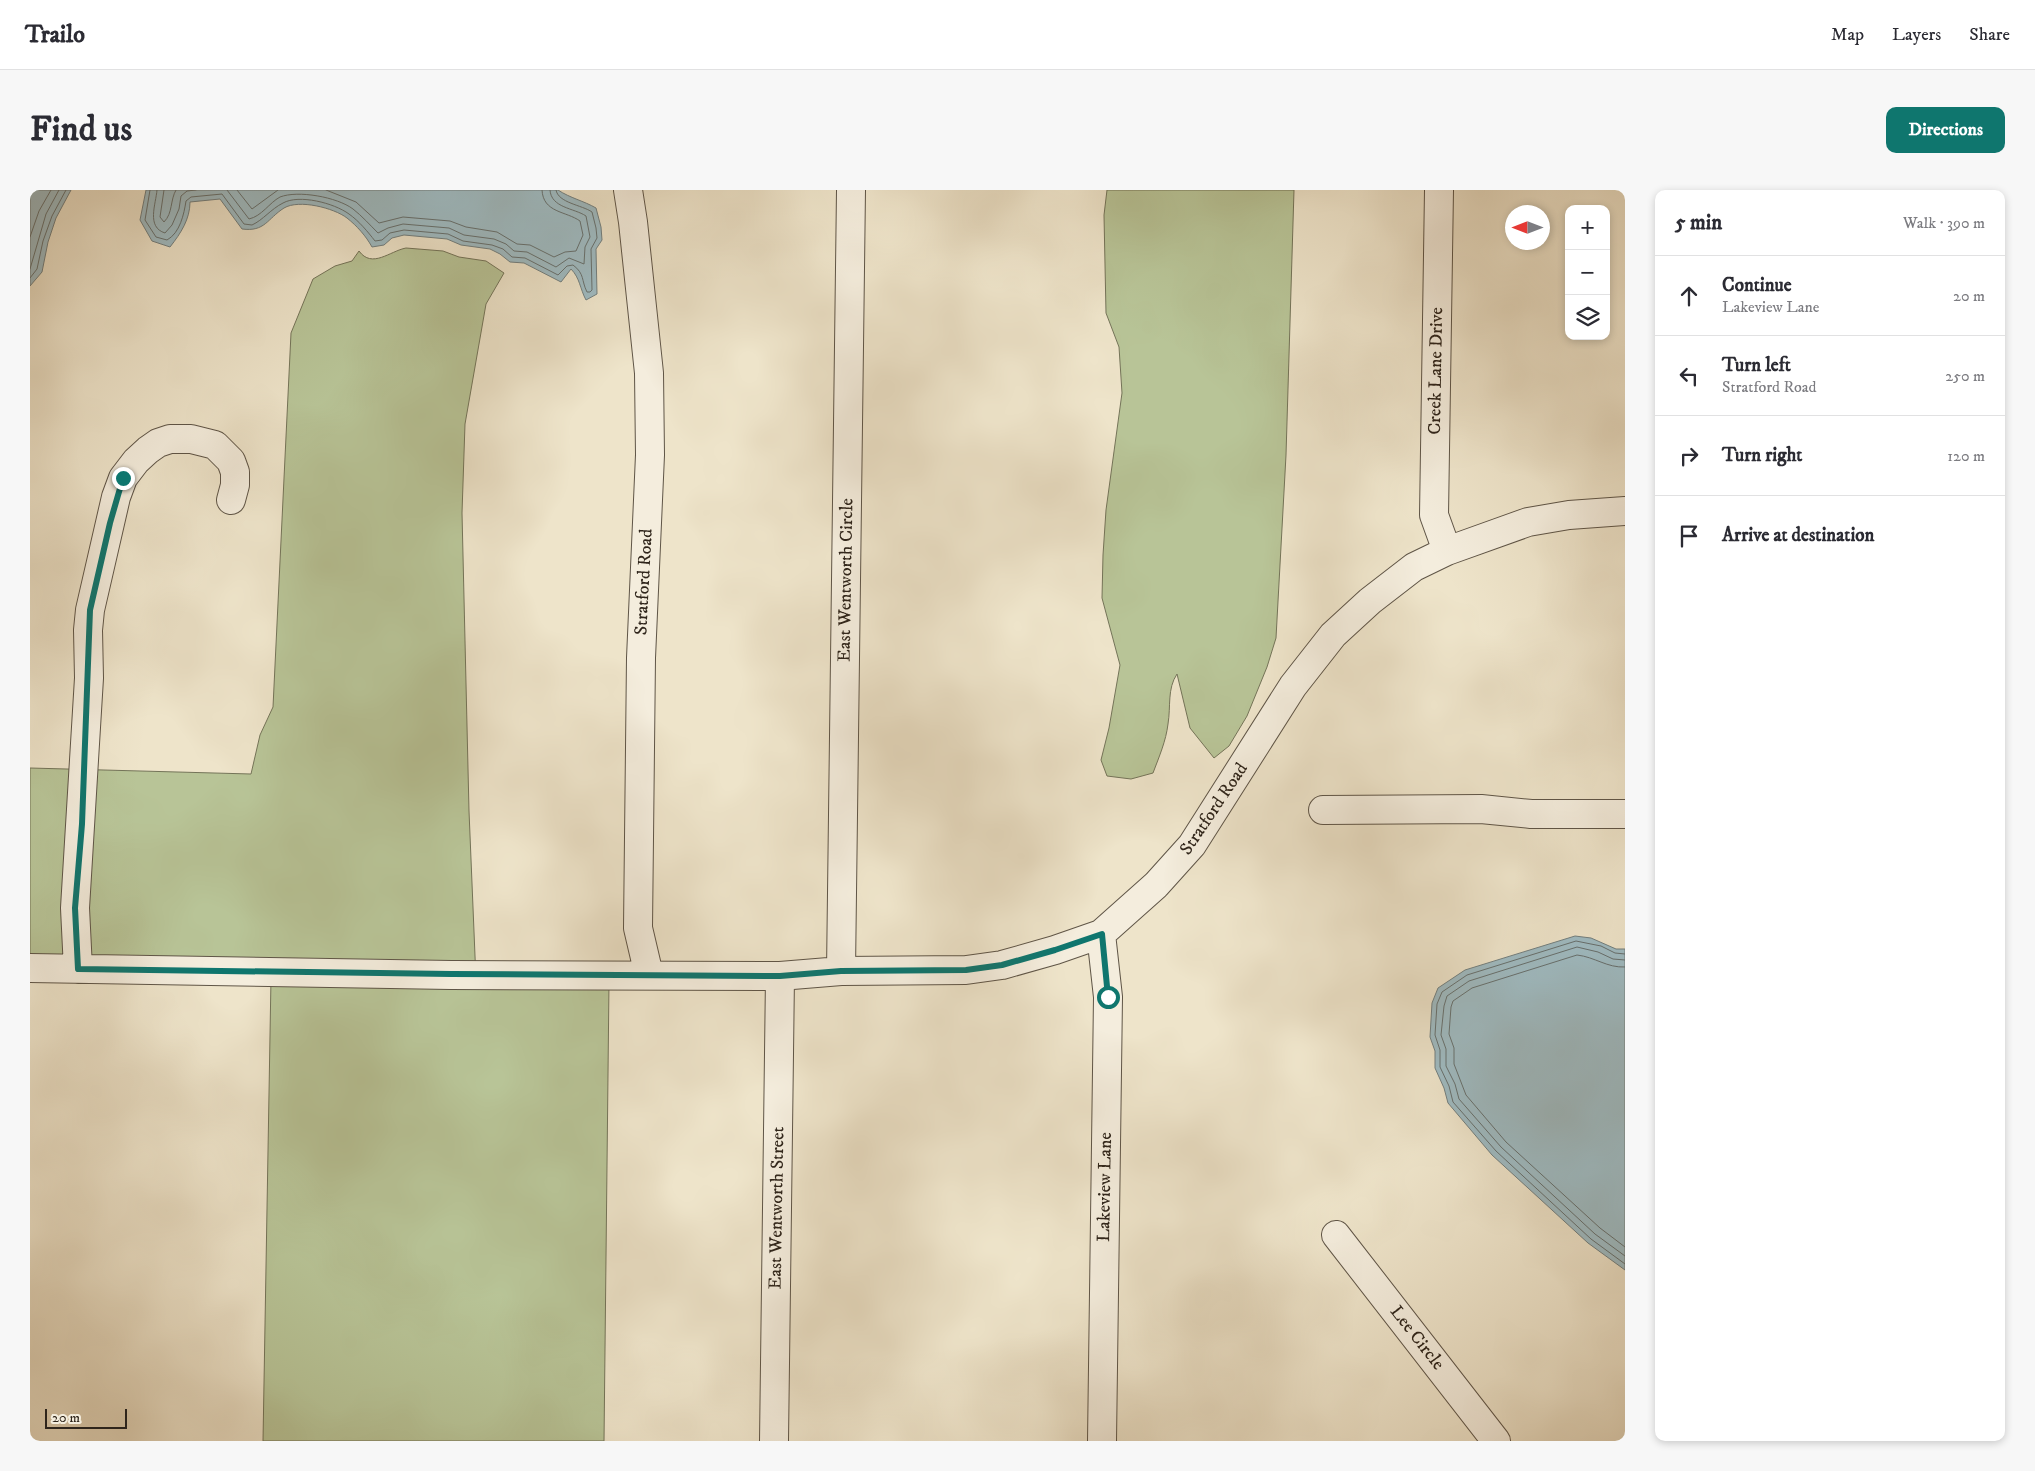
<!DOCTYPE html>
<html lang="en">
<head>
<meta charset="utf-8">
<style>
  body { margin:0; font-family:"IM FELL DW Pica",serif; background:#f7f7f7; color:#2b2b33 }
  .controls { position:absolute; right:15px; top:15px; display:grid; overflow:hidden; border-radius:10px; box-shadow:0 2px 8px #0003 }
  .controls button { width:45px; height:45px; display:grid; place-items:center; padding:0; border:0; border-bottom:1px solid #e1e1e2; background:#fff; color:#2b2b33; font:25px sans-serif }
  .compass { position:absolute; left:1475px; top:15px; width:45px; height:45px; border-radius:50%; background:#fff; box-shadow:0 2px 8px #0003; rotate:270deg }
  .scale { position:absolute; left:15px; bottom:12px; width:82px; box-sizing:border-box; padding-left:5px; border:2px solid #2f251b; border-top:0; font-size:14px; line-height:18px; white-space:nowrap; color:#2f251b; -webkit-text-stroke:4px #f4eddd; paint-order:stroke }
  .stop { position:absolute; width:15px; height:15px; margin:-11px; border:4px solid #0f766e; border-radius:50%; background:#fff }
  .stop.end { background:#0f766e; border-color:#fff; box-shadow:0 1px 5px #0008 }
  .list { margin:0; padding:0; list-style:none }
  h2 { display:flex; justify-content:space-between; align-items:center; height:65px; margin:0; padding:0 20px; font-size:21px }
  h2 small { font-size:16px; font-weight:400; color:#7c7c81 }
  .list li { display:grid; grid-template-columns:32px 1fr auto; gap:15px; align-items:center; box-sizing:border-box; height:80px; padding:0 20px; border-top:1px solid #e1e1e2 }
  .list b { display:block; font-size:19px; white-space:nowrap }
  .list p { margin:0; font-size:16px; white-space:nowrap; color:#7c7c81 }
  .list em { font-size:16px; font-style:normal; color:#7c7c81 }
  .icon { flex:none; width:28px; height:28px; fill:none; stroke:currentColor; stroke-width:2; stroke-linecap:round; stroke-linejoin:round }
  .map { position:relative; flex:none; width:1595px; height:1251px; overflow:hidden; border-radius:10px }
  header { display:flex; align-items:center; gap:30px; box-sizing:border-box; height:70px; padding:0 25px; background:#fff; border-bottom:1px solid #e1e1e2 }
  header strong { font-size:24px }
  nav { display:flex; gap:28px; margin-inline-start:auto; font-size:18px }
  .intro { display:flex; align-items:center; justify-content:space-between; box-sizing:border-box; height:120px; padding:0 30px }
  h1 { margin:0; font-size:35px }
  .button { padding:12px 22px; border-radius:10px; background:#0f766e; color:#fff; font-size:18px; font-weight:700 }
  main { display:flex; gap:30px; padding:0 30px }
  aside { flex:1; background:#fff; border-radius:10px; box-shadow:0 2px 8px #0003 }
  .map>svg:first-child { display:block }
  .green { fill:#b8c497; stroke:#747459 }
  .water { fill:#9fbbc2; stroke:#727f7f }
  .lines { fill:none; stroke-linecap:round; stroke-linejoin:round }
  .shore { stroke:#67706e; stroke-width:1 }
  .minor-casing { stroke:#5f5547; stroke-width:30 }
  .minor { stroke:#f4eddd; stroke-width:28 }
  .route { stroke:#0f766e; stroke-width:6 }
  .labels { text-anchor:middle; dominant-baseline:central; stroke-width:4.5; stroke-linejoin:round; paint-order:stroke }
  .street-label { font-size:18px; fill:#2f251b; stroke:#f4eddd }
</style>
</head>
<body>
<header>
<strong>Trailo</strong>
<nav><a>Map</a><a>Layers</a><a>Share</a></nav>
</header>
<div class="intro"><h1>Find us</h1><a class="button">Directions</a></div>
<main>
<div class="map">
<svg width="1595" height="1251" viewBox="0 0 1595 1251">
  <rect width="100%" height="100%" fill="#eee4ca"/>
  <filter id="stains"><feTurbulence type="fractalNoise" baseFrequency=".004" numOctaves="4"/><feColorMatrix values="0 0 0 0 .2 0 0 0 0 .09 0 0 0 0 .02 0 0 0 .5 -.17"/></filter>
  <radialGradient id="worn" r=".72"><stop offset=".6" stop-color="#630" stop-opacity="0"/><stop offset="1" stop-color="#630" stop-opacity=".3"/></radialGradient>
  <path class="green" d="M 1077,0 L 1264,0 L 1256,265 L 1246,448 L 1237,477 L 1217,526 L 1199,556 L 1184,568 L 1160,538 L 1147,484 C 1137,499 1141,516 1138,534 C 1136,551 1129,567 1123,583 L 1101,589 L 1077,586 L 1071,570 L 1079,538 L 1090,475 L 1072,408 L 1073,365 L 1076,320 L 1092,203 L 1089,157 L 1076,123 L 1074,25 Z
    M 376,58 L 413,61 L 429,67 L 456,71 L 474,83 L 456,114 L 435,234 L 432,323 L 439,621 L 446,790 L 579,793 L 574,1251 L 233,1251 L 241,788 L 0,783 L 0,578 L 221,584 L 230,545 L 243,517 L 261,143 L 283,89 L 305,76 L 322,71 L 329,61 C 342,79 360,61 376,58 Z"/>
  <path class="water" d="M 0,0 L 41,0 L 26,28 L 18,52 L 12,82 L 0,96 Z
    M 116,0 L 528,0 C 540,8 554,11 566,18 L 571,37 L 572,50 L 566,59 L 567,104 L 556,110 C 550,99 550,88 541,79 L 531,92 L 494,73 L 480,72 L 470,64 L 460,59 L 431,55 L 417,49 L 374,45 L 362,48 L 354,55 L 342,57 C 336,46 327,36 317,28 C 304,18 269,9 254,18 C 237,29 235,42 212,39 L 190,9 L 160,12 C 160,29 151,43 140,57 L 122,51 L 110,30 Z
    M 1545,746 L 1561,748 L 1586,759 L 1595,759 L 1595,1080 L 1558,1053 L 1462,965 L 1418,913 L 1414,898 L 1405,878 L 1405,861 L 1400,847 L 1402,813 L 1408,798 L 1435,780 Z"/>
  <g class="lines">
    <path class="shore" d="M 120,0 L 115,30 L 126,47 L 137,50 C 150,43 154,24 156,11 L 161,7 L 192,4 L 214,34 L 222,35 C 233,30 241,19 253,13 C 269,4 304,13 319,24 C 329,31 338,42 345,51 L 352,50 L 360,43 L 374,40 L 418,44 L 433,51 L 462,55 L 473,59 L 482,67 L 495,68 L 528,85 L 537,76 L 543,75 C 555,84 551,90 557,102 L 560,102 L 562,100 L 561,59 L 567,48 L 566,38 L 562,22 C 552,15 528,13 526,0
      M 127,0 C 126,14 116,37 135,43 L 142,35 L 149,19 L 151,6 L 157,1 L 166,0
      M 134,0 L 130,27 L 134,32 C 143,23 140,10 146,0
      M 197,0 L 219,29 C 232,26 239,13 250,7 C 268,0 307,7 323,19 C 332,26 340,35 348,43 L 358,38 L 373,34 L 419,38 L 434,45 L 464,49 L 476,54 L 484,61 L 497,62 L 526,77 L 539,68 L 554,74 L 555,57 L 560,47 L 556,26 C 544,18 521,18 520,0
      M 207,0 L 222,19 L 248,0
      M 296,0 L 326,12 L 349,33 L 373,27 L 420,31 L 436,37 L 467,42 L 487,54 L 500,55 L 524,67 L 535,62 L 546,61 L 553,45 L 550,31 C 536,21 513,23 512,0
      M 0,47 L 9,21 L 21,0
      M 0,79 L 16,24 L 29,0
      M 0,88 L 7,79 L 13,51 L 22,26 L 36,0
      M 1595,764 L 1585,763 L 1571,756 L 1546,751 L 1437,785 L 1412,802 L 1407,814 L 1405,845 L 1410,860 L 1410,877 L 1419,896 L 1423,912 L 1466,961 L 1561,1049 L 1595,1074
      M 1595,770 L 1583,769 L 1568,762 L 1547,757 L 1439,791 L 1417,806 L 1414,816 L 1411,845 L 1416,859 L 1416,876 L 1425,894 L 1429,909 L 1471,957 L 1565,1044 L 1595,1066
      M 1595,777 C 1577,778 1565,767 1547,765 L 1442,798 L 1423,811 L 1421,817 L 1419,844 L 1424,858 L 1424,874 L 1436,905 L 1476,952 L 1570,1038 L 1595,1057"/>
    <defs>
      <path id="minor" d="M 598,0 L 603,32 L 619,183 L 620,265 L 611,468 L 608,738 L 619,785
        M 1409,0 L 1404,325 L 1417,361
        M 1293,620 L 1451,619 L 1501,624 L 1595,624
        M 1071,744 L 1078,807 L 1072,1251
        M 0,778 L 421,785 L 750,786 L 811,781 L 936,780 L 972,775 L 1025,760 L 1071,744 L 1126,695 L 1162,655 L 1263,496 L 1303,445 L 1340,411 L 1384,377 L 1417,361 L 1498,332 L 1539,325 L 1595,321
        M 48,779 L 45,718 L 59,488 L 58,440 L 60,420 L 86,307 L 93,288 L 106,271 L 118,260 L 128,253 L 140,249 L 161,249 L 185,255 L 201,271 L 205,282 L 205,295 L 201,310
        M 811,781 L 821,0
        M 1306,1045 L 1466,1251
        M 744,1251 L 750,786"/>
    </defs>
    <use href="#minor" class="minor-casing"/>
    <use href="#minor" class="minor"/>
  </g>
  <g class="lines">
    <path class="route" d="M 93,288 L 80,333 L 60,420 L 52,634 L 45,718 L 48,779 L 421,784 L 750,786 L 811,781 L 936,780 L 972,775 L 1025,760 L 1072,744 L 1078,807"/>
  </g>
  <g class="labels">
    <g class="street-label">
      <text transform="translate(1406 181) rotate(-89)">Creek Lane Drive</text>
      <text transform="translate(816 390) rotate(-89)">East Wentworth Circle</text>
      <text transform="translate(614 392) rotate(-87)">Stratford Road</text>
      <text transform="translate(1184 619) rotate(-56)">Stratford Road</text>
      <text transform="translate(1075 997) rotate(-89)">Lakeview Lane</text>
      <text transform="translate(747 1018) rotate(-89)">East Wentworth Street</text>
      <text transform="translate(1387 1148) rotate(52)">Lee Circle</text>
    </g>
  </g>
  <rect width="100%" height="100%" filter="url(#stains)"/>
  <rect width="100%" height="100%" fill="url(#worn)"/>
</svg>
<div class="controls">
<button>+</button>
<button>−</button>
<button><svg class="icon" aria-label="layers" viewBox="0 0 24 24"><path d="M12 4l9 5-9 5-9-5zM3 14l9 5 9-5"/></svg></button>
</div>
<svg class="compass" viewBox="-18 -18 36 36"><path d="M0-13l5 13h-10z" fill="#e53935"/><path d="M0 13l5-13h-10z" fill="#7c7c81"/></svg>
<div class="scale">20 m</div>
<div class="stop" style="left:1078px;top:807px"></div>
<div class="stop end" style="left:93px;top:288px"></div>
</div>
<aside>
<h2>5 min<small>Walk · 390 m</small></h2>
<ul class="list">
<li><svg class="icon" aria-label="ahead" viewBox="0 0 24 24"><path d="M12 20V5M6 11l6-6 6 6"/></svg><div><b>Continue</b><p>Lakeview Lane</p></div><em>20 m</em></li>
<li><svg class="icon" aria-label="left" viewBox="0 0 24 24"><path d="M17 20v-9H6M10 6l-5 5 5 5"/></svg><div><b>Turn left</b><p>Stratford Road</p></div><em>250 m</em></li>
<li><svg class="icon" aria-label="right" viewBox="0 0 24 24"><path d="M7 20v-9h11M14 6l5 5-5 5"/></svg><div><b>Turn right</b></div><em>120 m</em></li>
<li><svg class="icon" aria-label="arrive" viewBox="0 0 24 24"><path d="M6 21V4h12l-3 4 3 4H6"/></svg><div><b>Arrive at destination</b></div></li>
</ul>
</aside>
</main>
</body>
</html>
